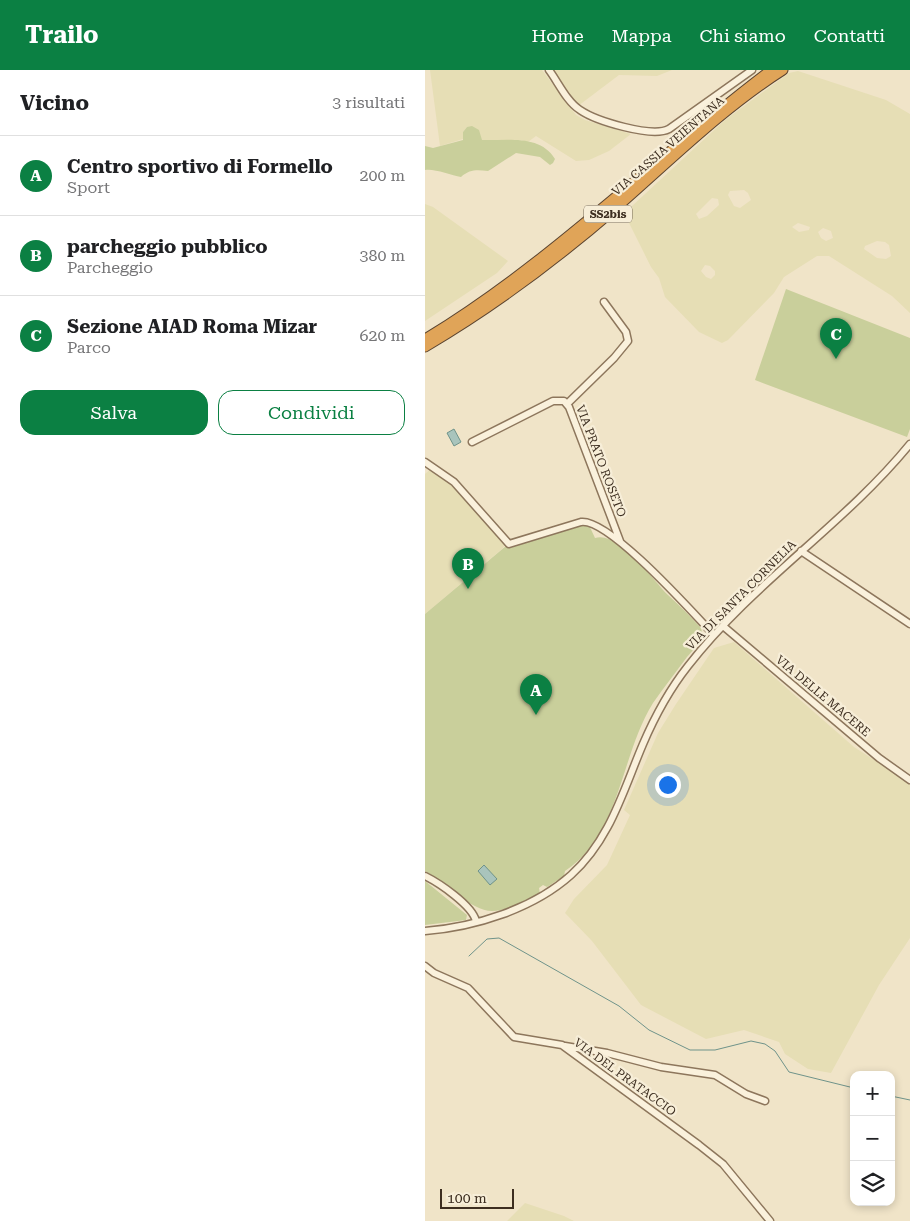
<!DOCTYPE html>
<html lang="it">
<head>
<meta charset="utf-8">
<style>
  body { margin:0; font-family:"Roboto Serif",serif; background:#f2f2f2; color:#202124 }
  .controls { position:absolute; right:15px; bottom:15px; display:grid; overflow:hidden; border-radius:10px; box-shadow:0 2px 8px #0003 }
  .controls button { width:45px; height:45px; display:grid; place-items:center; padding:0; border:0; border-bottom:1px solid #e0e0e0; background:#fff; color:#202124; font:25px sans-serif }
  .scale { position:absolute; left:15px; bottom:12px; width:74px; box-sizing:border-box; padding-left:5px; border:2px solid #3d2e20; border-top:0; font-size:14px; line-height:18px; white-space:nowrap; color:#3d2e20; -webkit-text-stroke:4px #f7eed8; paint-order:stroke }
  .you { position:absolute; left:242px; top:714px; width:18px; height:18px; margin:-12px; border:4px solid #fff; border-radius:50%; background:#1a73e8; box-shadow:0 0 0 8px #1a73e833 }
  .badge { display:grid; place-items:center; width:32px; height:32px; border-radius:50%; background:#0b8043; color:#fff; font-size:16px; font-weight:700 }
  .pin { position:absolute; translate:-50% -41px; filter:drop-shadow(0 1px 2px #0008) }
  .pin::after { content:''; position:absolute; top:26px; width:18px; height:15px; background:inherit; clip-path:polygon(0 0,100% 0,50% 100%) }
  .list { margin:0; padding:0; list-style:none }
  h2 { display:flex; justify-content:space-between; align-items:center; height:65px; margin:0; padding:0 20px; font-size:21px }
  h2 small { font-size:16px; font-weight:400; color:#757577 }
  .list li { display:grid; grid-template-columns:32px 1fr auto; gap:15px; align-items:center; box-sizing:border-box; height:80px; padding:0 20px; border-top:1px solid #e0e0e0 }
  .list b { display:block; font-size:19px; white-space:nowrap }
  .list p { margin:0; font-size:16px; white-space:nowrap; color:#757577 }
  .list em { font-size:16px; font-style:normal; color:#757577 }
  .actions { display:flex; gap:10px; padding:15px 20px }
  .actions a { flex:1; padding:11px 0; border:1px solid #0b8043; border-radius:15px; text-align:center; font-size:18px; color:#0b8043 }
  .actions .main { background:#0b8043; color:#fff }
  .icon { flex:none; width:28px; height:28px; fill:none; stroke:currentColor; stroke-width:2; stroke-linecap:round; stroke-linejoin:round }
  .map { position:relative; flex:none; width:485px; height:1151px; overflow:hidden }
  header { display:flex; align-items:center; gap:30px; box-sizing:border-box; height:70px; padding:0 25px; background:#0b8043; color:#fff }
  header strong { font-size:24px }
  nav { display:flex; gap:28px; margin-inline-start:auto; font-size:18px }
  main { display:flex }
  aside { flex:1; background:#fff }
  .map>svg:first-child { display:block }
  .farmland { fill:#e6deb5; fill-rule:evenodd }
  .green { fill:#c9cf9b }
  .water { fill:#a9c4bc; stroke:#6f938a }
  .lines { fill:none; stroke-linecap:round; stroke-linejoin:round }
  .stream { stroke:#6f938a; stroke-width:1 }
  .minor-casing { stroke:#8d765c; stroke-width:9 }
  .highway-casing { stroke:#5b4430; stroke-width:11 }
  .minor { stroke:#faf1dc; stroke-width:6 }
  .highway { stroke:#e0a458; stroke-width:9 }
  .labels { text-anchor:middle; dominant-baseline:central; stroke-width:4.5; stroke-linejoin:round; paint-order:stroke }
  .shield { fill:#f7eed8; stroke:#756857; stroke-width:1 }
  .shield-label { font-size:11px; font-weight:bold; fill:#3d2e20 }
  .street-label { font-size:12px; fill:#3d2e20; stroke:#f7eed8 }
</style>
</head>
<body>
<header>
<strong>Trailo</strong>
<nav><a>Home</a><a>Mappa</a><a>Chi siamo</a><a>Contatti</a></nav>
</header>
<main>
<aside>
<h2>Vicino<small>3 risultati</small></h2>
<ul class="list">
<li><span class="badge">A</span><div><b>Centro sportivo di Formello</b><p>Sport</p></div><em>200 m</em></li>
<li><span class="badge">B</span><div><b>parcheggio pubblico</b><p>Parcheggio</p></div><em>380 m</em></li>
<li><span class="badge">C</span><div><b>Sezione AIAD Roma Mizar</b><p>Parco</p></div><em>620 m</em></li>
</ul>
<div class="actions"><a class="main">Salva</a><a>Condividi</a></div>
</aside>
<div class="map">
<svg width="485" height="1151" viewBox="0 0 485 1151">
  <rect width="100%" height="100%" fill="#f0e4c8"/>
  <path class="farmland" d="M 5,0 L 117,0 L 151,45 L 160,50 L 206,64 L 184,81 L 164,90 L 151,91 L 111,66 L 103,72 L 94,70 L 56,70 L 42,57 L 38,62 L 38,69 L 15,76 Z
    M 128,0 L 247,0 L 232,6 L 194,5 L 153,36 Z
    M 373,1 L 461,30 L 485,44 L 485,243 L 467,226 L 404,186 L 392,186 L 359,207 L 349,223 L 303,270 L 297,273 L 274,262 L 240,227 L 234,208 L 226,197 L 202,149 L 207,136 L 300,50 L 364,3 ZM 319,120 L 323,123 L 326,130 L 315,138 L 309,136 L 303,125 L 305,121 ZM 287,128 L 293,129 L 294,135 L 282,146 L 274,149 L 271,144 ZM 373,153 L 385,157 L 384,160 L 374,162 L 367,157 ZM 398,158 L 406,161 L 408,168 L 401,171 L 396,168 L 393,162 ZM 452,171 L 460,172 L 464,175 L 466,186 L 461,189 L 452,188 L 439,179 L 440,176 ZM 280,195 L 285,196 L 290,201 L 290,205 L 286,209 L 281,207 L 276,201 Z
    M 0,134 L 8,137 L 83,191 L 72,203 L 0,251 Z
    M 8,397 L 29,412 L 82,473 L 77,479 L 0,544 L 0,404 Z
    M 309,572 L 429,677 L 485,713 L 485,868 L 454,915 L 406,1003 L 383,999 L 360,984 L 354,972 L 319,960 L 281,969 L 216,935 L 167,871 L 140,843 L 149,829 L 182,795 L 205,745 L 199,740 L 233,663 L 251,634 L 289,578 Z
    M 100,1133 L 139,1146 L 149,1151 L 82,1151 Z"/>
  <path class="green" d="M 47,56 L 54,60 L 57,70 C 81,71 115,64 130,89 L 128,93 L 125,95 L 115,87 L 91,83 L 63,101 C 52,100 45,99 36,107 C 26,105 8,98 0,100 L 0,76 L 8,78 L 38,70 L 38,62 L 42,57 Z
    M 361,219 L 485,268 L 485,359 L 482,367 L 330,310 Z
    M 163,453 L 170,468 C 193,460 228,510 243,525 C 255,536 266,547 276,558 L 278,566 C 275,573 268,580 262,587 C 251,602 239,617 228,633 C 195,686 196,764 140,801 L 139,806 L 122,817 L 118,815 L 114,818 L 115,824 C 101,830 82,841 67,841 C 46,841 20,812 0,801 L 0,544 L 81,476 L 85,478 Z
    M 0,811 L 42,845 L 41,850 L 0,855 Z"/>
  <path class="water" d="M 29,359 L 36,372 L 29,376 L 22,363 Z
    M 59,795 L 72,809 L 65,815 L 53,801 Z"/>
  <g class="lines">
    <path class="stream" d="M 44,886 L 62,869 L 74,868 L 194,936 L 224,960 L 265,980 L 290,980 L 326,971 L 340,974 L 350,981 L 364,1002 L 429,1018
      M 466,1026 L 485,1030"/>
    <defs>
      <path id="minor" d="M 124,0 C 133,12 142,32 155,40 C 171,51 227,68 244,59 L 327,0
        M 142,334 L 189,288 L 203,271 L 201,262 L 179,232
        M 47,372 L 128,331 L 139,331 L 144,337 L 195,471
        M 0,392 L 29,412 L 84,474 L 156,452 C 184,448 268,543 289,565
        M 376,481 L 485,554
        M 298,556 L 454,688 L 485,710
        M 0,806 C 14,813 47,835 51,851
        M 0,861 C 50,857 108,839 146,805 C 185,770 198,721 218,674 C 230,646 244,620 263,596 C 327,513 419,455 485,374
        M 0,896 L 9,903 L 43,918 L 89,967 L 137,975 L 274,1075 L 298,1094 L 345,1151
        M 140,976 L 182,983 L 236,997 L 290,1005 L 321,1024 L 340,1031"/>
      <path id="highway" d="M 0,269 C 126,193 229,88 346,0
        M 0,277 C 68,237 131,190 191,138 C 245,91 297,39 358,0"/>
    </defs>
    <use href="#minor" class="minor-casing"/>
    <use href="#highway" class="highway-casing"/>
    <use href="#minor" class="minor"/>
    <use href="#highway" class="highway"/>
  </g>
  <g class="labels">
    <rect class="shield" x="159" y="135.5" width="48" height="17" rx="4"/>
    <g class="shield-label">
      <text x="183" y="144">SS2bis</text>
    </g>
    <g class="street-label">
      <text transform="translate(243 76) rotate(-41)">VIA CASSIA VEIENTANA</text>
      <text transform="translate(176 391) rotate(69)">VIA PRATO ROSETO</text>
      <text transform="translate(316 525) rotate(-45)">VIA DI SANTA CORNELIA</text>
      <text transform="translate(398 626) rotate(40)">VIA DELLE MACERE</text>
      <text transform="translate(200 1007) rotate(36)">VIA DEL PRATACCIO</text>
    </g>
  </g>
</svg>
<div class="controls">
<button>+</button>
<button>−</button>
<button><svg class="icon" aria-label="layers" viewBox="0 0 24 24"><path d="M12 4l9 5-9 5-9-5zM3 14l9 5 9-5"/></svg></button>
</div>
<div class="scale">100 m</div>
<div class="you"></div>
<div class="pin badge" style="left:111px;top:645px">A</div>
<div class="pin badge" style="left:43px;top:519px">B</div>
<div class="pin badge" style="left:411px;top:289px">C</div>
</div>
</main>
</body>
</html>
